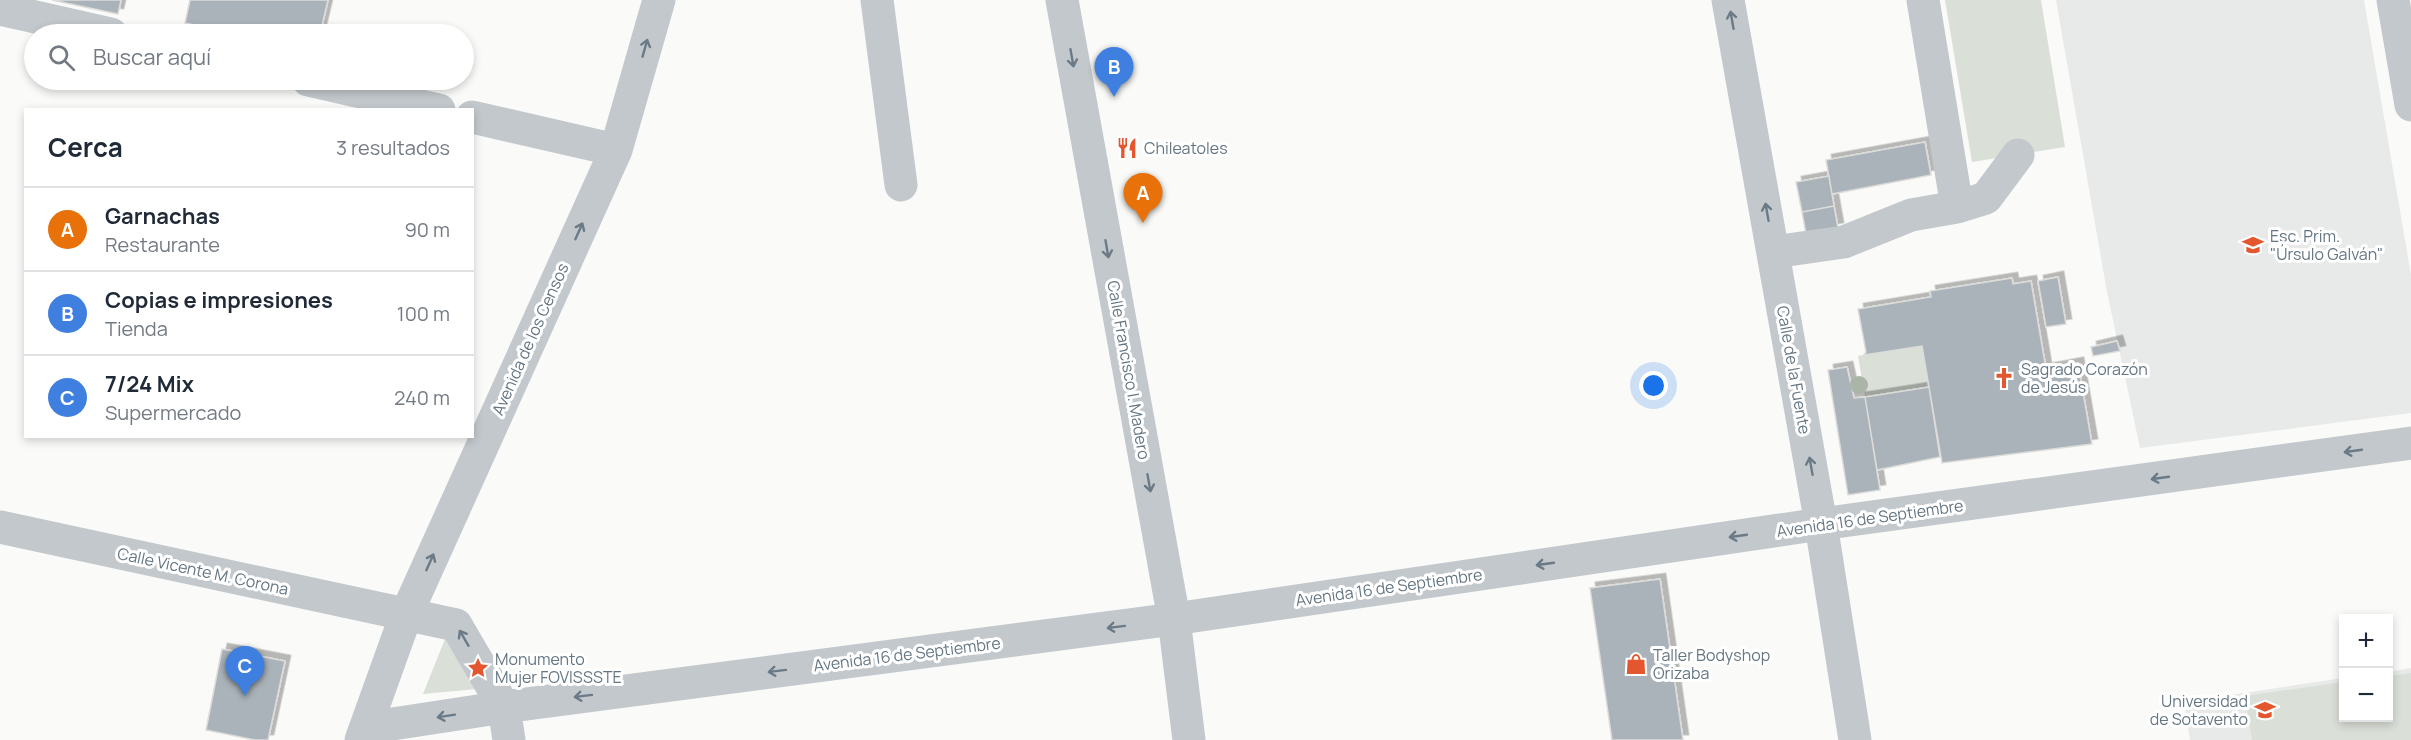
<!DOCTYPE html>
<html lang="es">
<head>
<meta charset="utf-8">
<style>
  body { margin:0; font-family:Manrope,sans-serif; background:#f6f6f7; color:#1f2937 }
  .controls { position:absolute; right:18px; bottom:18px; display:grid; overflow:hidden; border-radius:0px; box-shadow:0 3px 9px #0003 }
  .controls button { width:54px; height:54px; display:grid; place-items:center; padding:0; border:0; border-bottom:2px solid #e0e1e3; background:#fff; color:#1f2937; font:30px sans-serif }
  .you { position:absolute; left:1654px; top:386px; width:21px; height:21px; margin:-15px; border:4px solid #fff; border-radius:50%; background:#1a73e8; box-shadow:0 0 0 9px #1a73e833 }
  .badge { display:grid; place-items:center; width:39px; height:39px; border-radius:50%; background:#d93025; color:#fff; font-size:20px; font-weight:700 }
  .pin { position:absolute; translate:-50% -50px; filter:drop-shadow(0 2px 3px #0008) }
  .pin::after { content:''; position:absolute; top:32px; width:21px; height:18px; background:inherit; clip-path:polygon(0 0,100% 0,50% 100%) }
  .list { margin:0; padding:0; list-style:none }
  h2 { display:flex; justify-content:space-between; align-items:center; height:78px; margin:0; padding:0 24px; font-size:26px }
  h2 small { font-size:20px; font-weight:400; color:#747a83 }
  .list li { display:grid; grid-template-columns:39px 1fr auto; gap:18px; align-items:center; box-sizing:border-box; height:84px; padding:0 24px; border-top:2px solid #e0e1e3 }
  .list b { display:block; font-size:22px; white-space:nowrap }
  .list p { margin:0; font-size:20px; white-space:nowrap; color:#747a83 }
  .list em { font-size:20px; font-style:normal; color:#747a83 }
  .icon { flex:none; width:33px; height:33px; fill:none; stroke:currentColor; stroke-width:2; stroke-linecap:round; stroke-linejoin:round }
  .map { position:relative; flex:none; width:2411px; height:740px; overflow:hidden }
  .search { position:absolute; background:#fff; box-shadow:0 3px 9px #0003; left:24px; top:24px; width:450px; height:66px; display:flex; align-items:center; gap:15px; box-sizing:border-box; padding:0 21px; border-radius:33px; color:#747a83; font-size:22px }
  .panel { position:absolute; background:#fff; box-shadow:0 3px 9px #0003; left:24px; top:108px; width:450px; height:330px; border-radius:0px }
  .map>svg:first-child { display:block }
  .built { fill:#e8e9e9 }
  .green { fill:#dadfd7 }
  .building { fill:#aab3b9; stroke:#dcdcda; stroke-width:1.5; filter:url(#shadow) }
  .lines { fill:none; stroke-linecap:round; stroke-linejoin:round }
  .minor { stroke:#c3c8cc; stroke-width:33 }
  .tree { fill:#aab4a7 }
  .oneway { stroke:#6a7a87 }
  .labels { text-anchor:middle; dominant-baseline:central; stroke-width:6; stroke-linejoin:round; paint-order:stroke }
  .poi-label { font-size:16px; fill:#657683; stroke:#fff; text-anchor:start }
  .street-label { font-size:16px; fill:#657683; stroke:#fff }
</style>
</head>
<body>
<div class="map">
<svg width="2411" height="740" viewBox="0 0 2411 740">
  <defs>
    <filter id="shadow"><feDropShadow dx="5.5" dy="-5.5" stdDeviation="0" flood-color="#0004"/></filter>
  </defs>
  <rect width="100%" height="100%" fill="#fafaf8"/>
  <path class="built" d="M 2056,0 L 2364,0 L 2411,275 L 2411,413 L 2140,448 L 2107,292 Z
    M 2411,668 L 2411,740 L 2190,740 L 2184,702 L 2343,678 L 2344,718 L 2388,718 L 2389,672 Z"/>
  <path class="green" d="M 1945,0 L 2041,0 L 2065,147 L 1972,162 Z
    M 1922,346 L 1929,387 L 1865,397 L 1858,356 Z
    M 445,639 L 477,689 L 423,694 Z
    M 2411,673 L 2411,740 L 2252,740 L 2245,696 L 2343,682 L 2344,718 L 2388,718 L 2389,676 Z"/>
  <path class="building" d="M 52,0 L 121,0 L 118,14 Z
    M 190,0 L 328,0 L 320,34 L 239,34 L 185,23 Z
    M 1925,142 L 1931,175 L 1832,194 L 1826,160 Z
    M 1829,176 L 1834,206 L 1802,212 L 1796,182 Z
    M 1834,206 L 1838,228 L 1806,234 L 1802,212 Z
    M 2058,277 L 2066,324 L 2046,327 L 2038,281 Z
    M 2012,278 L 2013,284 L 2031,281 L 2046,369 L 2078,363 L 2092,444 L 1942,463 L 1922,346 L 1864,355 L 1866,352 L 1858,309 L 1931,297 L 1930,291 Z
    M 2117,341 L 2120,351 L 2093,356 L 2091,347 Z
    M 1847,367 L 1854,398 L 1865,397 L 1880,490 L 1848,495 L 1828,370 Z
    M 1929,387 L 1940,457 L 1877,470 L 1865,397 Z
    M 1660,579 L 1683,740 L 1612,740 L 1590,588 Z
    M 222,649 L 285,661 L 268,740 L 255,740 L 206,730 Z"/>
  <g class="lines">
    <path class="minor" d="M 877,0 L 901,185
      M 1062,0 L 1174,619 L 1189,740
      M 1728,0 L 1821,524 L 1855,740
      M 2393,0 L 2411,105
      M 0,9 L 111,34
      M 308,80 L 439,110
      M 472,117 L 616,150
      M 1957,207 L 1986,198 L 2018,155
      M 1774,252 L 1844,242 L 1911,215 L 1957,207 L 1923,0
      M 0,527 L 456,625 L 504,707 L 509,740
      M 366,728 L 504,707 L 1174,619 L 1821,524 L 2411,443
      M 361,740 L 406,615 L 616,150 L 659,0"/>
  </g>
  <circle class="tree" cx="1859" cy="385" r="9"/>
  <defs><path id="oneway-shaft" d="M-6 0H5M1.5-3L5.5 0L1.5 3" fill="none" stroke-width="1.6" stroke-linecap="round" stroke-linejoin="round" transform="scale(1.5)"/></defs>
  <g class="oneway">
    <use href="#oneway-shaft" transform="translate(1732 20) rotate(-100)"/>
    <use href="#oneway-shaft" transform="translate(645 48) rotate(-74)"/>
    <use href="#oneway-shaft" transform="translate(1072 58) rotate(80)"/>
    <use href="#oneway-shaft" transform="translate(1767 212) rotate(-100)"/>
    <use href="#oneway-shaft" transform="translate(579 231) rotate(-66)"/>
    <use href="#oneway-shaft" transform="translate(1107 249) rotate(80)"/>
    <use href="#oneway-shaft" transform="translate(2353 451) rotate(172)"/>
    <use href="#oneway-shaft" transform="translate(1811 466) rotate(-100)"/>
    <use href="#oneway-shaft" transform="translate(2160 478) rotate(172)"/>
    <use href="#oneway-shaft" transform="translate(1149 483) rotate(80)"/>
    <use href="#oneway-shaft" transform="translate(1738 536) rotate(172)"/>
    <use href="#oneway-shaft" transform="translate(430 562) rotate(-66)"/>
    <use href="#oneway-shaft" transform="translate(1545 564) rotate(172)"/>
    <use href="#oneway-shaft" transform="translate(1116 627) rotate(173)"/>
    <use href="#oneway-shaft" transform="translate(464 638) rotate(-120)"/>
    <use href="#oneway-shaft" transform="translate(777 671) rotate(173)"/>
    <use href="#oneway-shaft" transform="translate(583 696) rotate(173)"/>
    <use href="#oneway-shaft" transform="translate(446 716) rotate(171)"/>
  </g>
  <defs>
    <symbol id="restaurant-bare" viewBox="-9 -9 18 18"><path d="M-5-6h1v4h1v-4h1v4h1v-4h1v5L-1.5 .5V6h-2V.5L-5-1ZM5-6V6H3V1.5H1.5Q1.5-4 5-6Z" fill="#e4572e" stroke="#fff" stroke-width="2.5" paint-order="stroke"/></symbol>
    <symbol id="school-bare" viewBox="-9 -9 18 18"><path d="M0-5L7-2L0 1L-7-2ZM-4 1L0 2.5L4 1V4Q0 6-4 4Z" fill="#e4572e" stroke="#fff" stroke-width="2.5" paint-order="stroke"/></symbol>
    <symbol id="church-bare" viewBox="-9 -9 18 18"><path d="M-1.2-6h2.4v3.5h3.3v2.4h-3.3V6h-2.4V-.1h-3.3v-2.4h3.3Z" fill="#e4572e" stroke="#fff" stroke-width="2.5" paint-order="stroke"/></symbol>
    <symbol id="shop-bare" viewBox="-9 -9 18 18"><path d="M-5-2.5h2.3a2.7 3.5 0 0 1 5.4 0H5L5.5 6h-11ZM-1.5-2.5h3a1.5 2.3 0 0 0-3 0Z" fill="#e4572e" stroke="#fff" stroke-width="2.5" paint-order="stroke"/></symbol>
    <symbol id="sight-bare" viewBox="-9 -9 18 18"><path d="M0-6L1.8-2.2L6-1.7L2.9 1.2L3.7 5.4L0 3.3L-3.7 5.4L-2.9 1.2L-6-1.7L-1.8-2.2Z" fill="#e4572e" stroke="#fff" stroke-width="2.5" paint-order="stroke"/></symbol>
    <symbol id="university-bare" viewBox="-9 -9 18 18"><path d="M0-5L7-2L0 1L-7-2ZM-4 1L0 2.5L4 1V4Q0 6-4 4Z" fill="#e4572e" stroke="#fff" stroke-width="2.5" paint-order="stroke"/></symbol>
  </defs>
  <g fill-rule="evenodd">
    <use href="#restaurant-bare" x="1112" y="133" width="30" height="30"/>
    <use href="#school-bare" x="2238" y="230" width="30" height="30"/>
    <use href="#church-bare" x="1989" y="363" width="30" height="30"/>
    <use href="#shop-bare" x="1621" y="649" width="30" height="30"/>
    <use href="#sight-bare" x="463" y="653" width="30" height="30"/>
    <use href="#university-bare" x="2250" y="695" width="30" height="30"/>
  </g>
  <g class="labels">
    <g class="poi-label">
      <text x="1144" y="148">Chileatoles</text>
      <text x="2270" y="236">Esc. Prim.<tspan x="2270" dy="18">"Úrsulo Galván"</tspan></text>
      <text x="2021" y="369">Sagrado Corazón<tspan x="2021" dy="18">de Jesús</tspan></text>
      <text x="1653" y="655">Taller Bodyshop<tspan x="1653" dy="18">Orizaba</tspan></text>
      <text x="495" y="659">Monumento<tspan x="495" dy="18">Mujer FOVISSSTE</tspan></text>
      <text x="2248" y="701" text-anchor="end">Universidad<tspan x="2248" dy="18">de Sotavento</tspan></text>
    </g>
    <g class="street-label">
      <text transform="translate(530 339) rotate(-66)">Avenida de los Censos</text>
      <text transform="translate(1129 370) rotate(80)">Calle Francisco I. Madero</text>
      <text transform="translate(1794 370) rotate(80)">Calle de la Fuente</text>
      <text transform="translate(1870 518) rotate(-8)">Avenida 16 de Septiembre</text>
      <text transform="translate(203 571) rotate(12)">Calle Vicente M. Corona</text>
      <text transform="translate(1389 587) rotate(-8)">Avenida 16 de Septiembre</text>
      <text transform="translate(907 654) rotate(-7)">Avenida 16 de Septiembre</text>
    </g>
  </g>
</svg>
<div class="controls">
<button>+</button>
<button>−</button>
</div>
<div class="you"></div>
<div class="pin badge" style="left:1143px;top:223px;background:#e8710a">A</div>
<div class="pin badge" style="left:1114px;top:97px;background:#3f7fe0">B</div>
<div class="pin badge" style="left:245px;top:696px;background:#3f7fe0">C</div>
<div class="search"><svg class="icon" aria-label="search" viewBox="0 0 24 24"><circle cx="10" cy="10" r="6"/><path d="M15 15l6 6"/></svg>Buscar aquí</div>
<section class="panel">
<h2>Cerca<small>3 resultados</small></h2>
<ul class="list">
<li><span class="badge" style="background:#e8710a">A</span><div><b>Garnachas</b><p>Restaurante</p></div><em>90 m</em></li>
<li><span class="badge" style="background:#3f7fe0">B</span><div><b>Copias e impresiones</b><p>Tienda</p></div><em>100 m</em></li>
<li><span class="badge" style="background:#3f7fe0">C</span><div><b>7/24 Mix</b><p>Supermercado</p></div><em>240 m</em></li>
</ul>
</section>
</div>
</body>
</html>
